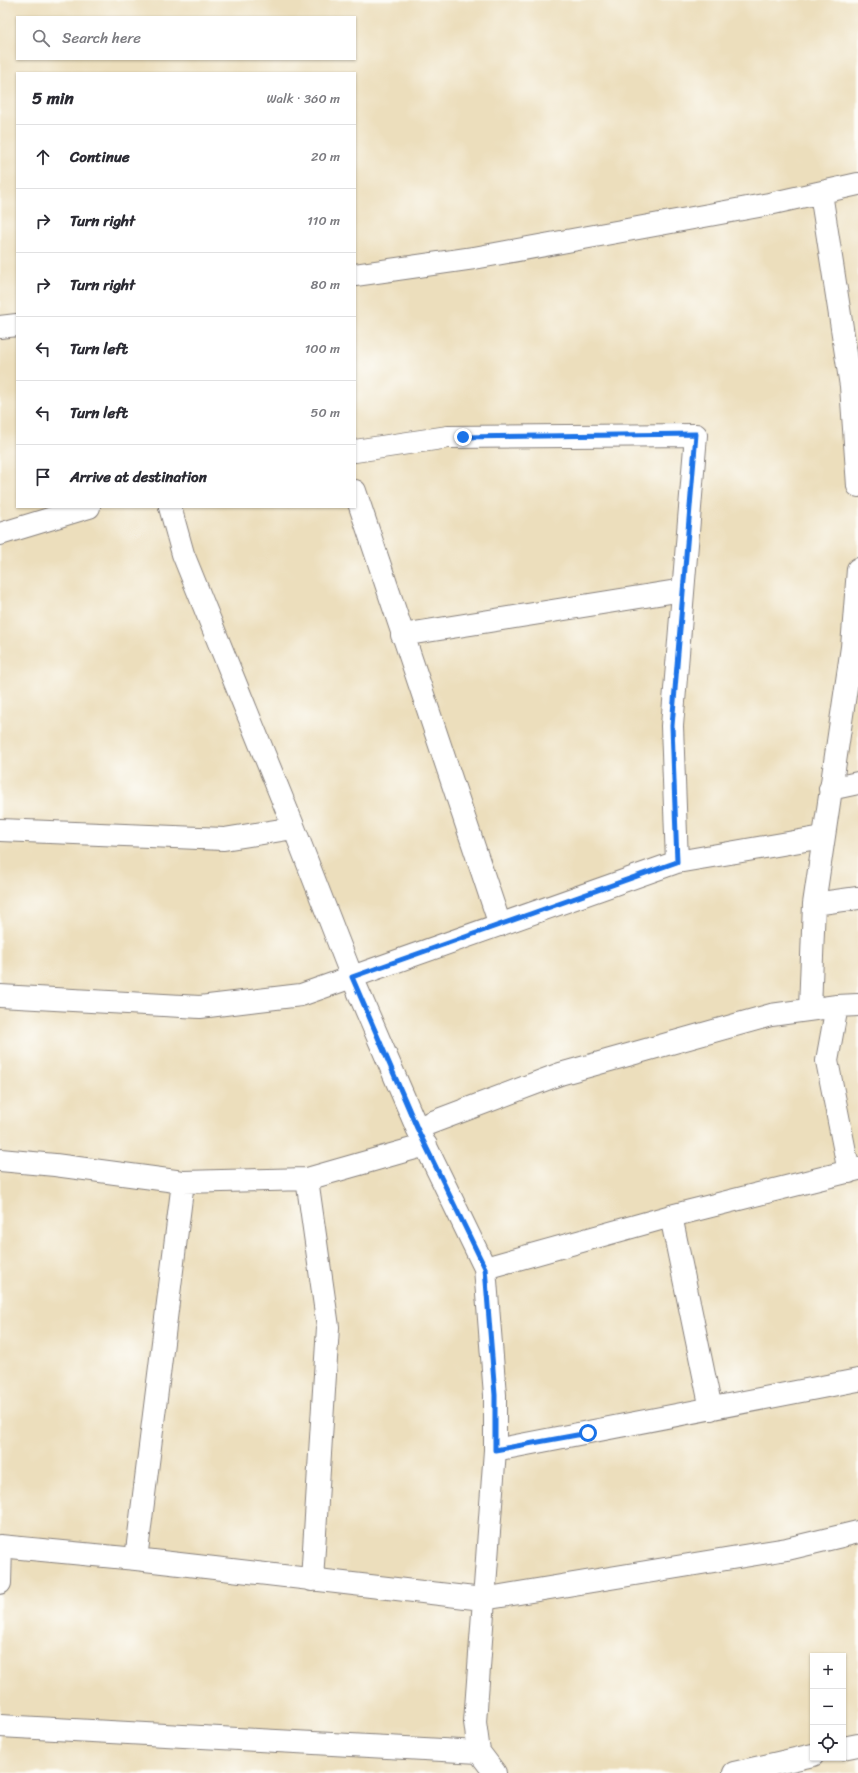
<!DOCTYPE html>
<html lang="en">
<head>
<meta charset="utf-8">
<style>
  body { margin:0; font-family:Sriracha,sans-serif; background:#f7f7f7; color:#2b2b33 }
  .controls { position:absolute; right:12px; bottom:12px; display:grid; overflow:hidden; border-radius:0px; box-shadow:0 1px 3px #0004 }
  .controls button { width:36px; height:36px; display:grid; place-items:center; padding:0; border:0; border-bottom:1px solid #e1e1e2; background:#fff; color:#2b2b33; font:20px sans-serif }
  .stop { position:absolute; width:12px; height:12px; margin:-9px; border:3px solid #1a73e8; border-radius:50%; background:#fff }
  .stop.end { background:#1a73e8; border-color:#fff; box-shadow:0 1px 4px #0008 }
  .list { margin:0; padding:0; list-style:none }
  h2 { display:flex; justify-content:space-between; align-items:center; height:52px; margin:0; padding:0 16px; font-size:17px }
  h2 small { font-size:13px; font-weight:400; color:#7c7c81 }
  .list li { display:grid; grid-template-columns:26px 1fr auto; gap:12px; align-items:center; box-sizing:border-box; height:64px; padding:0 16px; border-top:1px solid #e1e1e2 }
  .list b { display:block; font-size:15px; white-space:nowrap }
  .list em { font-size:13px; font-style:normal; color:#7c7c81 }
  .icon { flex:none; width:22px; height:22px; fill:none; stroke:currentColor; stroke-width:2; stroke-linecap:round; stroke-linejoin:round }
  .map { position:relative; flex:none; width:858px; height:1773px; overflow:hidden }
  .search { position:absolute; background:#fff; box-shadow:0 1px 3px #0004; left:16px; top:16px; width:340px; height:44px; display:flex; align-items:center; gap:10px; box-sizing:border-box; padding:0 14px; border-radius:0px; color:#7c7c81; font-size:15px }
  .panel { position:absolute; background:#fff; box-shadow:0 1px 3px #0004; left:16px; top:72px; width:340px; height:436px; border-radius:0px }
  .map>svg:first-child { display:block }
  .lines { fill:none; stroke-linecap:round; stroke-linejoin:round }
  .minor-casing { stroke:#87807c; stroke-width:24 }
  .minor { stroke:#fff; stroke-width:22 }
  .route { stroke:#1a73e8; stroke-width:5 }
</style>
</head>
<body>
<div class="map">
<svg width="858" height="1773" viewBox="0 0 858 1773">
  <rect width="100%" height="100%" fill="#fdfcf7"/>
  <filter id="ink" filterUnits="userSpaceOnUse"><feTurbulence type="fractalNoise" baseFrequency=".025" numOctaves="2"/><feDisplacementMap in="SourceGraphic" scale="8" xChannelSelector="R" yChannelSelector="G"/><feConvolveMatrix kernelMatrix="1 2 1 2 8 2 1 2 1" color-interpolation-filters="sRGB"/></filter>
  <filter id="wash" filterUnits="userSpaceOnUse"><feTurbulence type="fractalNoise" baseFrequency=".012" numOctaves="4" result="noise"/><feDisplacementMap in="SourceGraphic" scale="16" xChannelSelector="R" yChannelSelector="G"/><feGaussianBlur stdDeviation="0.9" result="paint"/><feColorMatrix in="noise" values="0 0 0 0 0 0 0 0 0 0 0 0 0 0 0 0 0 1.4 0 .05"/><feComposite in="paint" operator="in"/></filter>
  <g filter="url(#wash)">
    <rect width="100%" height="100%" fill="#ecdebc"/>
  </g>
  <g filter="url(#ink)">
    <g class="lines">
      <defs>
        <path id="minor" d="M 821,193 L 851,386 L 858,486
          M 355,275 L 474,258 L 769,204 L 858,184
          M 0,327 L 17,325
          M 355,451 L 448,437 L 696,435 L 672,726 L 677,862
          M 355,491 L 500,925
          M 170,507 L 183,554 L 294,828 L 352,977 L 417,1128 L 485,1268 L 495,1395 L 495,1450 L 475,1722 L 479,1752 L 495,1773
          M 0,534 L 89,507
          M 402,635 L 683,590
          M 830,789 L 858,783
          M 0,830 L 224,839 L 294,828
          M 814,904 L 858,898
          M 0,996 L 200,1007 L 301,995 L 677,862 L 823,837
          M 837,1006 L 827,1061 L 849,1172
          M 810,1009 L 814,904 L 852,647 L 858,569
          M 417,1128 L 560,1074 L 771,1015 L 837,1006 L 858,1005
          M 0,1160 L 55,1165 L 183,1182 L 307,1179 L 426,1145
          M 307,1179 L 328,1327 L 312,1580
          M 671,1216 L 711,1409
          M 485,1268 L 671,1216 L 858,1169
          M 495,1450 L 858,1380
          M 0,1546 L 136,1559 L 483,1599 L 787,1549 L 858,1532
          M 136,1559 L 183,1182
          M 0,1583 L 1,1546
          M 0,1726 L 479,1752
          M 843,1748 L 858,1745
          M 734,1773 L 813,1755"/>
      </defs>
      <use href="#minor" class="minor-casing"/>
      <use href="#minor" class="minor"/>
    </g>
  </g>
  <g class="lines" filter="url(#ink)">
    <path class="route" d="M 463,437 L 696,434 L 672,726 L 677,862 L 352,977 L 417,1128 L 485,1268 L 495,1395 L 495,1450 L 588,1433"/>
  </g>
</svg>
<div class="controls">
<button>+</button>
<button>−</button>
<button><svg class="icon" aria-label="locate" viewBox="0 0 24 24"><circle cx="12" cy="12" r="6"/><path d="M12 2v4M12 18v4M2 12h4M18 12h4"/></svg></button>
</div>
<div class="stop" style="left:588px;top:1433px"></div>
<div class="stop end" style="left:463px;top:437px"></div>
<div class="search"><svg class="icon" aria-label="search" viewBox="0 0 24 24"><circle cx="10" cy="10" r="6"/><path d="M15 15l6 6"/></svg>Search here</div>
<section class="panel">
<h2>5 min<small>Walk · 360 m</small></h2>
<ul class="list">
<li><svg class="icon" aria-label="ahead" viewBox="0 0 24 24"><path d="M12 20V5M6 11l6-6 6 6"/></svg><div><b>Continue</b></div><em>20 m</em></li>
<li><svg class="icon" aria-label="right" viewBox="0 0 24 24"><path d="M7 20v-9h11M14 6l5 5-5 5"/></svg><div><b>Turn right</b></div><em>110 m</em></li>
<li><svg class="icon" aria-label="right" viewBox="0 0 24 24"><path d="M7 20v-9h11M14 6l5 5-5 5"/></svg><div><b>Turn right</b></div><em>80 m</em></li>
<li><svg class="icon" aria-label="left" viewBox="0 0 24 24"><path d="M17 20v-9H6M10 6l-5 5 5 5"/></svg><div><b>Turn left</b></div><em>100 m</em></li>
<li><svg class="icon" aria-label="left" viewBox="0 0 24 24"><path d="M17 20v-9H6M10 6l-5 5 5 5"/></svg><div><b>Turn left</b></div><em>50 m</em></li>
<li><svg class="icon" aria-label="arrive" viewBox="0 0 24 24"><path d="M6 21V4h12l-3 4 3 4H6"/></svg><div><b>Arrive at destination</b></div></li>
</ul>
</section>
</div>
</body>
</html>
